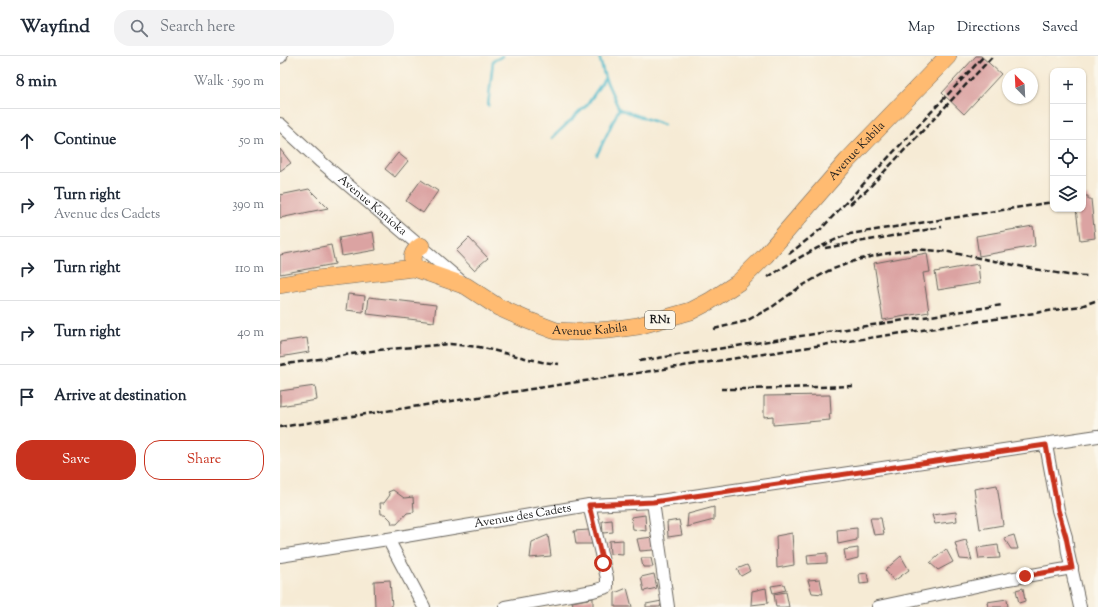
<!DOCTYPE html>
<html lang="en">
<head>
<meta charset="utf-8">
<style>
  body { margin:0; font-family:"Sorts Mill Goudy",serif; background:#f2f2f3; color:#1f2937 }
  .controls { position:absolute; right:12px; top:12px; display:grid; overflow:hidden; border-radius:8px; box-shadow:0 1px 3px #0004 }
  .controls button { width:36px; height:36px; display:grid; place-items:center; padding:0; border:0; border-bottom:1px solid #e0e1e3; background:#fff; color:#1f2937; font:20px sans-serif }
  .compass { position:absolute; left:722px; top:12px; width:36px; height:36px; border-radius:50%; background:#fff; box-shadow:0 1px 3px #0004; rotate:336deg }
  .stop { position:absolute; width:12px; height:12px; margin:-9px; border:3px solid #c8321e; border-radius:50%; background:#fff }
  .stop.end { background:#c8321e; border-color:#fff; box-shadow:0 1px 4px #0008 }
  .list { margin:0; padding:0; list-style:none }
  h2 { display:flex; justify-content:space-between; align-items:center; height:52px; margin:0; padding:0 16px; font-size:17px }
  h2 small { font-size:13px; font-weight:400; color:#747a83 }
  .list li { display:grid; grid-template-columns:26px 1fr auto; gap:12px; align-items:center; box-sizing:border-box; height:64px; padding:0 16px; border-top:1px solid #e0e1e3 }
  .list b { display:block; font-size:15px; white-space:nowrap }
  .list p { margin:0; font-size:13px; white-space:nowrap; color:#747a83 }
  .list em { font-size:13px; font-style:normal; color:#747a83 }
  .actions { display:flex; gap:8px; padding:12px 16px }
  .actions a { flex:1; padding:9px 0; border:1px solid #c8321e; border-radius:16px; text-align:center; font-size:14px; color:#c8321e }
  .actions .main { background:#c8321e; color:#fff }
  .icon { flex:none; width:22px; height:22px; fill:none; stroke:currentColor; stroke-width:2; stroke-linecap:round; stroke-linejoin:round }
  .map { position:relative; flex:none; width:818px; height:551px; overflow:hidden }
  header { display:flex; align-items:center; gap:24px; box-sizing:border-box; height:56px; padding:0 20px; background:#fff; border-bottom:1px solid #e0e1e3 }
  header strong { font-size:19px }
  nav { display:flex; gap:22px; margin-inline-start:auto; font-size:14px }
  .search { width:280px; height:36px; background:#f2f2f3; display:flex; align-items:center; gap:10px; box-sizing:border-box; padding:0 14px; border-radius:16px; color:#747a83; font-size:15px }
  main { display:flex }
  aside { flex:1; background:#fff }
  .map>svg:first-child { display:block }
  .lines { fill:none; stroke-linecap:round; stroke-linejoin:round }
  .stream { stroke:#4eb9cb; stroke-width:2.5 }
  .building { fill:#dba3a2 }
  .minor-casing { stroke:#68645d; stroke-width:14 }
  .highway-casing { stroke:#68645d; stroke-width:18 }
  .minor { stroke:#fff; stroke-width:12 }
  .highway { stroke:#ffbb71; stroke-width:17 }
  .rail { stroke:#1c1c1c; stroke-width:2.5; stroke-dasharray:6 3; stroke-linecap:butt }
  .route { stroke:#c8321e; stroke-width:5 }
  .labels { text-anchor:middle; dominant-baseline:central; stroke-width:3.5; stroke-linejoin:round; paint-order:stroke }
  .shield { fill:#fbf7ec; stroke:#5f5e5a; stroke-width:1 }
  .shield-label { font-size:11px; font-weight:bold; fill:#1c1c1c }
  .street-label { font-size:12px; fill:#1c1c1c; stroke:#fbf7ec }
</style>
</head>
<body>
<header>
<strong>Wayfind</strong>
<div class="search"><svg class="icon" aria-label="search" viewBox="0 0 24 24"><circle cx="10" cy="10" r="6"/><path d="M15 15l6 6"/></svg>Search here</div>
<nav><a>Map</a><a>Directions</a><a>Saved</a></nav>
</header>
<main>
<aside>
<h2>8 min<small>Walk · 590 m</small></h2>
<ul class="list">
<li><svg class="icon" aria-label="ahead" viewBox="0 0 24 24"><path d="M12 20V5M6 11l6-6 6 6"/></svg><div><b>Continue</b></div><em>50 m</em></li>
<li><svg class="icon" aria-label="right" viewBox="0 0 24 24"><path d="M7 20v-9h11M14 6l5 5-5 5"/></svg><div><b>Turn right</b><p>Avenue des Cadets</p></div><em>390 m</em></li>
<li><svg class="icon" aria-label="right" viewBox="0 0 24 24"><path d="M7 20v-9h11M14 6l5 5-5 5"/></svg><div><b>Turn right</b></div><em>110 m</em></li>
<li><svg class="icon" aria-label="right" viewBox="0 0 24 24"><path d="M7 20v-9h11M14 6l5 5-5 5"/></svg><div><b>Turn right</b></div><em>40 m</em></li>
<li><svg class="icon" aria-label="arrive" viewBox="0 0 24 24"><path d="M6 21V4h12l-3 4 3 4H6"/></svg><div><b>Arrive at destination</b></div></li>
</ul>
<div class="actions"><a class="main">Save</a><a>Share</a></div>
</aside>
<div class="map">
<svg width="818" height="551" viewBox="0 0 818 551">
  <rect width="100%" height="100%" fill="#fbf7ec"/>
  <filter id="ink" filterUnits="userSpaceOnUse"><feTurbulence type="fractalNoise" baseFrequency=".025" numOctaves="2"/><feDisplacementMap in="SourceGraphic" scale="8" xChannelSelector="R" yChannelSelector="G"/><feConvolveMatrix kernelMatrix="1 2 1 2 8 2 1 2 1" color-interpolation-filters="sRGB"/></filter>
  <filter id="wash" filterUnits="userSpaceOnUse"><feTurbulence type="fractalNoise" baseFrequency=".012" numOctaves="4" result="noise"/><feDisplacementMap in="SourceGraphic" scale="16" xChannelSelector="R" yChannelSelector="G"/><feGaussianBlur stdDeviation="0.9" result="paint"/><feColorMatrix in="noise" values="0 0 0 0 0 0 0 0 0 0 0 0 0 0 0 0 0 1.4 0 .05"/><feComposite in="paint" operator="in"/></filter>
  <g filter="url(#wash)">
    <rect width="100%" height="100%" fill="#f6ebd5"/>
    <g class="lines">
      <path class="stream" d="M 208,50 L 213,5 L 223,0
        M 339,53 L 384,69
        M 272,82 L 307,49 L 325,22
        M 317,99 L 339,53 L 325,22 L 319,0"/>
    </g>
    <g id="blocks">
      <path class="building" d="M 696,0 L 701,0 L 721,18 L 684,58 L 662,37 Z
        M 0,93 L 11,107 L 0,115 Z
        M 118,97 L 128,105 L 115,121 L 105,113 Z
        M 141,124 L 158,135 L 143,157 L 126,145 Z
        M 29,133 L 48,152 L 0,162 L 0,139 Z
        M 803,140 L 808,140 L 808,143 L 811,143 L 815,182 L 800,184 L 796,153 L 803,153 Z
        M 753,170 L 755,190 L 699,200 L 696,180 Z
        M 93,176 L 96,194 L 62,200 L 59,182 Z
        M 189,182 L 208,202 L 194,214 L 176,195 Z
        M 51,189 L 55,208 L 0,218 L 0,199 Z
        M 647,197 L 650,216 L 643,217 L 649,256 L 603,264 L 594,207 Z
        M 698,208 L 700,227 L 658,234 L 655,216 Z
        M 68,238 L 85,240 L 83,256 L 66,254 Z
        M 89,241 L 156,249 L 154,266 L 87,258 Z
        M 27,282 L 29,296 L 0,301 L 0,286 Z
        M 35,330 L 37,344 L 0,350 L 0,335 Z
        M 550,339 L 551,358 L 549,358 L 550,364 L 493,369 L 493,360 L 484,361 L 484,340 Z
        M 717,429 L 723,469 L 700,473 L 694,433 Z
        M 113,434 L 124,442 L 133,441 L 134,456 L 127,457 L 117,468 L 112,468 L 111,464 L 105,458 L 101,458 L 100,447 L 104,447 L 110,439 L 108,436 Z
        M 434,451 L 434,464 L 407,471 L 408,458 Z
        M 676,456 L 677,465 L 655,468 L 652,459 Z
        M 365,459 L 366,475 L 353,473 L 351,461 Z
        M 590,462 L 601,462 L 604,478 L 594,479 Z
        M 332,464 L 333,476 L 323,477 L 322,465 Z
        M 399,464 L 402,479 L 388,481 L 387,466 Z
        M 577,472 L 577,484 L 558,488 L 557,474 Z
        M 309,474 L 312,488 L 296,488 L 294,475 Z
        M 512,477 L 514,509 L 497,512 L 496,480 Z
        M 268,479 L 271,500 L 250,502 L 252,486 Z
        M 734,479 L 738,493 L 731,493 L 724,482 Z
        M 373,481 L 373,494 L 360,495 L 357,483 Z
        M 343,484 L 343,499 L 330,498 L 329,485 Z
        M 686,484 L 692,504 L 680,503 L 675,487 Z
        M 718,489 L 720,502 L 699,503 L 697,492 Z
        M 578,492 L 578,502 L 566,505 L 564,494 Z
        M 666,493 L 673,506 L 658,514 L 650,507 Z
        M 547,497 L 547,507 L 528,508 L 527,499 Z
        M 621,500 L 629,514 L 614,525 L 605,514 Z
        M 361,502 L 371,502 L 373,511 L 363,511 Z
        M 467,509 L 470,515 L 461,520 L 457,513 Z
        M 587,517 L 589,527 L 580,528 L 579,518 Z
        M 374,518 L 377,532 L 364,535 L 361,521 Z
        M 540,523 L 543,538 L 532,537 L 528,524 Z
        M 110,524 L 112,551 L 95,551 L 94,525 Z
        M 504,528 L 506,534 L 493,537 L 491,530 Z
        M 347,532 L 352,551 L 335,551 L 335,537 Z
        M 486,532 L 488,547 L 471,549 L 472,535 Z
        M 743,532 L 745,545 L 739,547 L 736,534 Z
        M 506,536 L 509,551 L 496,551 L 494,538 Z
        M 313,542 L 313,551 L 294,551 L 292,546 Z
        M 727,543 L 728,551 L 708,551 L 707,546 Z
        M 382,545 L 380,551 L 366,551 L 366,548 Z"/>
    </g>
  </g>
  <g filter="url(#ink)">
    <use href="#blocks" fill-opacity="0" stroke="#68645d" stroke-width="1"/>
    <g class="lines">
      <defs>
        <g id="minor">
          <path d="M 0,1 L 1,0"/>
          <path id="s1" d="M 0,68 L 41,106 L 182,226"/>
          <path d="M 766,389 L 778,454 L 786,481 L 788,497 L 800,551"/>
          <path d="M 373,446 L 388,551"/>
          <path d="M 108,483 L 144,551"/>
          <path id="s2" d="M 0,500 L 108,483 L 309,449 L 373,446 L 818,380"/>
          <path d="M 225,551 L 313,535 L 327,531 L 327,522 L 309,449"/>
          <path d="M 598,551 L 729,523 L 792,512"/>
        </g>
        <g id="highway">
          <path d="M 134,212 C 131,202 131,196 141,190"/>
          <path id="s3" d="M 0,229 L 28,224 L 134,212 L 186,230 L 218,251 L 247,264 L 276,275 L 300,276 L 329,274 L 358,270 L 411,255 L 430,245 L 459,226 L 485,200 L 567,105 L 668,0"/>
        </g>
      </defs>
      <use href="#minor" class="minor-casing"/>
      <use href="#highway" class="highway-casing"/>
      <use href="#minor" class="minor"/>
      <use href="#highway" class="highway"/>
      <path class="rail" d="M 570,148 L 586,135 L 713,0
        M 545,192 L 662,171
        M 509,198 L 541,173 L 704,0
        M 488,221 C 514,204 540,189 570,178 L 773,146
        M 434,273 L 466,265 L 492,251 L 520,231 L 548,215 L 577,204 L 603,198 L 635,193 L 669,196 L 744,211 L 788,219 L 807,220
        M 359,305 L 722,249
        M 0,309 L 98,294 L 170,288 L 199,291 L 262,306 L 279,308
        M 441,333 L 466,333 L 574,330
        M 0,371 L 801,250 L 818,244"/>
    </g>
  </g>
  <g class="lines" filter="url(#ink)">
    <path class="route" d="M 323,507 L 309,449 L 373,446 L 766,389 L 778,454 L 786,481 L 792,512 L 745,520"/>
  </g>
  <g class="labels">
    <rect class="shield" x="365" y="255" width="30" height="18" rx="3"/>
    <g class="shield-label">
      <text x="380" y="264">RN1</text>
    </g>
    <g class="street-label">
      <text stroke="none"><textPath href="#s3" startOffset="661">Avenue Kabila</textPath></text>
      <text stroke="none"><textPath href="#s1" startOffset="123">Avenue Kanioka</textPath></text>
      <text stroke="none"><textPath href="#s3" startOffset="325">Avenue Kabila</textPath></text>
      <text stroke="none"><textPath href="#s2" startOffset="246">Avenue des Cadets</textPath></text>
    </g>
  </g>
</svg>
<div class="controls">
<button>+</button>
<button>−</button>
<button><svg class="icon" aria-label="locate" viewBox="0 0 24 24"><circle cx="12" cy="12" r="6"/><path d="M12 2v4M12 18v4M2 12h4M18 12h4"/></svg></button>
<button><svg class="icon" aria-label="layers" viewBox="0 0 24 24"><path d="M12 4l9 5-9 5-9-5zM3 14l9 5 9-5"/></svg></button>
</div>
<svg class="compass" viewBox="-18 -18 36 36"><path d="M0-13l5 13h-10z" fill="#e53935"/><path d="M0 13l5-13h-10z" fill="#747a83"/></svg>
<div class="stop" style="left:323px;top:507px"></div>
<div class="stop end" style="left:745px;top:520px"></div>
</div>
</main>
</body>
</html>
